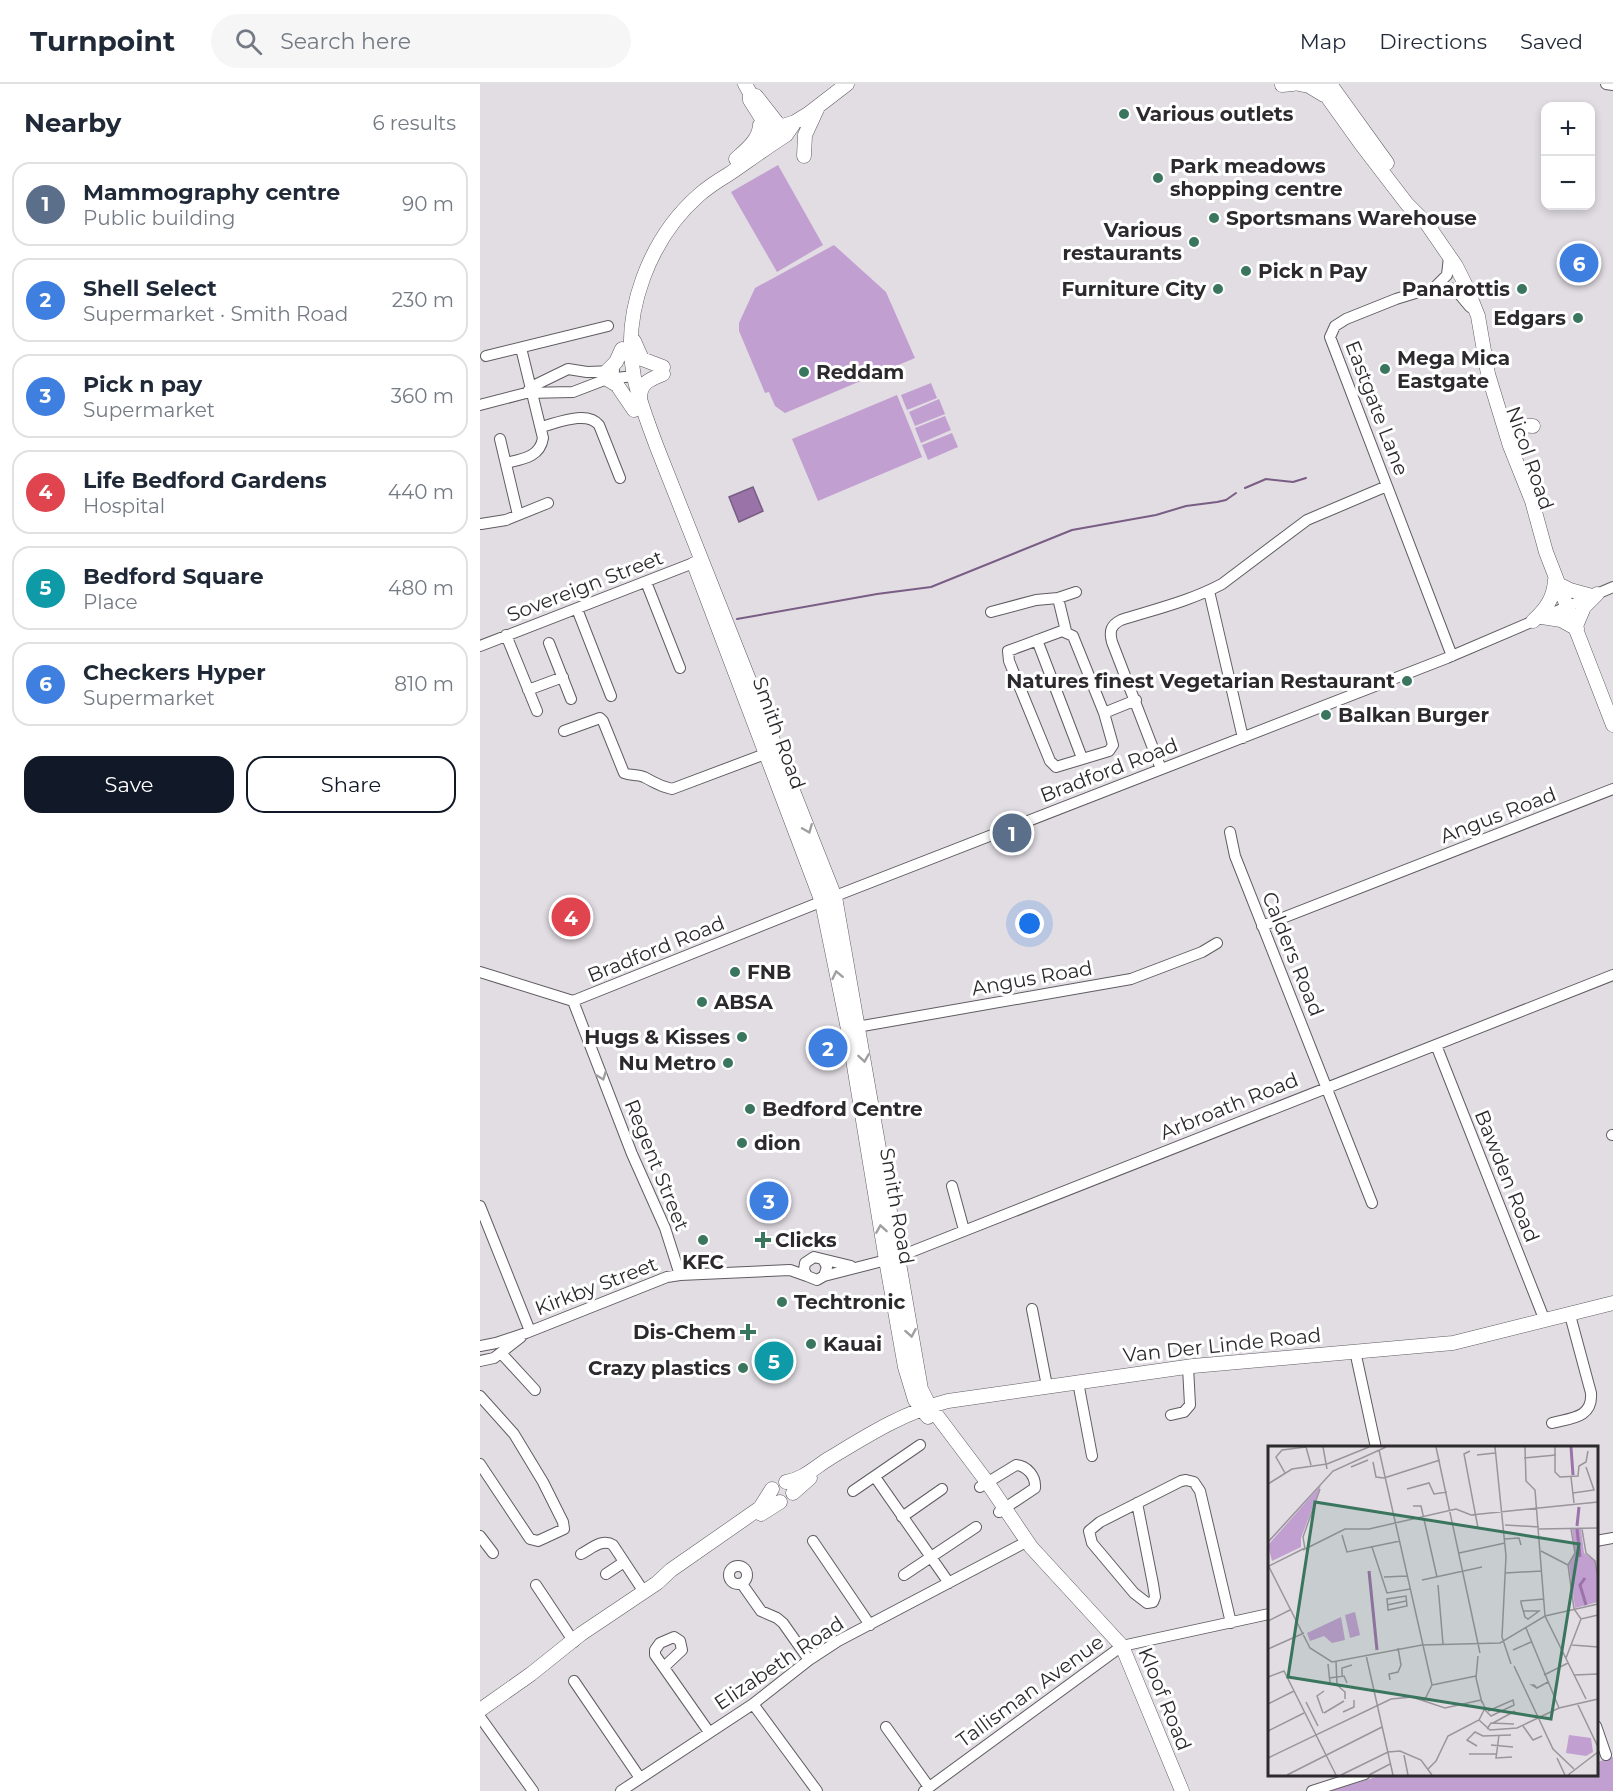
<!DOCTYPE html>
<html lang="en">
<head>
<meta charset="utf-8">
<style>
  body { margin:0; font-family:Montserrat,sans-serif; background:#f6f6f7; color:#1f2937 }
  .controls { position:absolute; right:18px; top:18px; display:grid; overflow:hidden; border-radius:12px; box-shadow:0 3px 9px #0003 }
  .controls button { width:54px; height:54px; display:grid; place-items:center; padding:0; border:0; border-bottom:2px solid #e0e1e3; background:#fff; color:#1f2937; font:30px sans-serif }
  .you { position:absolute; left:550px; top:840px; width:21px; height:21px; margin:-15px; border:4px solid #fff; border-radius:50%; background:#1a73e8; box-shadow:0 0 0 9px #1a73e833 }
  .badge { display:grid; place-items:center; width:39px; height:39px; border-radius:50%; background:#111827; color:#fff; font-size:20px; font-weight:700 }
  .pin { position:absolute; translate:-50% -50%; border:3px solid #fff; box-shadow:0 2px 6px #0006 }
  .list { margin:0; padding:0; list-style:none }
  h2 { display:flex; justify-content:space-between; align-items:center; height:78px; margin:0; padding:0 24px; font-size:26px }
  h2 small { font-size:20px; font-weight:400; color:#747a83 }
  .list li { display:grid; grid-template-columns:39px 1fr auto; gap:18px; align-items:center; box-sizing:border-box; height:84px; margin:0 12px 12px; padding:0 12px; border:2px solid #e0e1e3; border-radius:18px }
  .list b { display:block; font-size:22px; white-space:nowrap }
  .list p { margin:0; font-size:20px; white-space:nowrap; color:#747a83 }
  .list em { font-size:20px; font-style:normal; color:#747a83 }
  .actions { display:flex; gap:12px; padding:18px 24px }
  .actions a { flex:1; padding:14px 0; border:2px solid #111827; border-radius:18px; text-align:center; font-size:21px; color:#111827 }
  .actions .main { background:#111827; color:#fff }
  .icon { flex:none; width:33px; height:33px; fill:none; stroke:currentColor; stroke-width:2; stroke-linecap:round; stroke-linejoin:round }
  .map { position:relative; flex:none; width:1133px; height:1707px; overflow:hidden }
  header { display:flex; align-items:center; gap:36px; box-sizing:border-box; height:84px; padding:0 30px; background:#fff; border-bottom:2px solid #e0e1e3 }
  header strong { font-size:28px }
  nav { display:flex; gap:33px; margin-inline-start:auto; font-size:21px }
  .search { width:420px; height:54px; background:#f6f6f7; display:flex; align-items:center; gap:15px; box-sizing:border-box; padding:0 21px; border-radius:33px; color:#747a83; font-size:22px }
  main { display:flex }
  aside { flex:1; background:#fff }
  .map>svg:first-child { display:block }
  .green { fill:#c29fd1 }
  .water { fill:#9a73a9; stroke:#795d84; stroke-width:1.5 }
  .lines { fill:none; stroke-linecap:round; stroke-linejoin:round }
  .stream { stroke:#795d84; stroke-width:2 }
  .minor-casing { stroke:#605c62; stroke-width:12 }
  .major-casing { stroke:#605c62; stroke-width:15 }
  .minor { stroke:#fff; stroke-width:10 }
  .major { stroke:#fff; stroke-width:14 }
  .oneway { stroke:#a09fa0 }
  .poi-dot { fill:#3a755e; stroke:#fff; stroke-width:2 }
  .labels { text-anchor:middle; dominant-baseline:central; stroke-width:6; stroke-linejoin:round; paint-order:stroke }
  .poi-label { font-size:20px; font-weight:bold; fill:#2c2a2d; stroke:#fff; text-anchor:start }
  .street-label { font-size:20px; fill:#2c2a2d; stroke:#fff }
  .inset-river { fill:none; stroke:#9a73a9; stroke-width:3 }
  .inset-road { fill:none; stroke:#99959a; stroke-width:1.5 }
  .view { fill:#3a755e; fill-opacity:0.15; stroke:#3a755e; stroke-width:3 }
  .inset-edge { fill:none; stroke:#2c2a2d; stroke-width:3 }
</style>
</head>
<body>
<header>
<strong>Turnpoint</strong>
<div class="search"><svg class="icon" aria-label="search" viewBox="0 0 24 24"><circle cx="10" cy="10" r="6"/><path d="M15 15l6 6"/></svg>Search here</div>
<nav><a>Map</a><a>Directions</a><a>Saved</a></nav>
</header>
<main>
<aside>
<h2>Nearby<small>6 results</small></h2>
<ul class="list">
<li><span class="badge" style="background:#5c6f8a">1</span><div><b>Mammography centre</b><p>Public building</p></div><em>90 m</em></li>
<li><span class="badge" style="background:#3f7fe0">2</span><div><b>Shell Select</b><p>Supermarket · Smith Road</p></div><em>230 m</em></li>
<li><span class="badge" style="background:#3f7fe0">3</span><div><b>Pick n pay</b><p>Supermarket</p></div><em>360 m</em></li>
<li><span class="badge" style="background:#e0444e">4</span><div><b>Life Bedford Gardens</b><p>Hospital</p></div><em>440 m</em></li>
<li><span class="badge" style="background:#0f9aa8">5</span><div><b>Bedford Square</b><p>Place</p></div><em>480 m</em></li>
<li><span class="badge" style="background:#3f7fe0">6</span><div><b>Checkers Hyper</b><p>Supermarket</p></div><em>810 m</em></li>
</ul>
<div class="actions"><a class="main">Save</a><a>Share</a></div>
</aside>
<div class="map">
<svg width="1133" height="1707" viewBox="0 0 1133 1707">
  <rect width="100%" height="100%" fill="#e1dde3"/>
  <path class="green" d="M 298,81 L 343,161 L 297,188 L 251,108 Z
    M 354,161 L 406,208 L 435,274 L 305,329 L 295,322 L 289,308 L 285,309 L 259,247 L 259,239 L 275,204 Z
    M 451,299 L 457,314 L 427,326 L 421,311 Z
    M 417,311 L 442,373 L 338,417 L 312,355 Z
    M 459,315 L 465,330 L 435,342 L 429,328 Z
    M 465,332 L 471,346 L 441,359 L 435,344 Z
    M 472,349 L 478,363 L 448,376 L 442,361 Z
    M 1133,1673 L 1133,1707 L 850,1707 L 903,1691 L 1061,1690 C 1068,1693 1106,1691 1116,1690 L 1117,1678 Z"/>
  <path class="water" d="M 273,403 L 283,427 L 259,438 L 249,413 Z"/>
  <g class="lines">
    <path class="stream" d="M 765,404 L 786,395 L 813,398 L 826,394
      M 257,535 L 397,510 L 451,503 L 592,446 L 676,431 L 706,422 L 737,418 L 746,416 L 756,409"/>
    <defs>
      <path id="minor" d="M 1126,0 L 1133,1
        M 955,203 L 967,191 L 969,173
        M 6,272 L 128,242
        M 48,307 L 51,303 L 88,285 L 107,288 L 134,287
        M 0,321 L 46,309 L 93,308 L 127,295 L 154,292
        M 61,343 C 77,339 107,326 119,341 L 140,394
        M 20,355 L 38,431
        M 26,379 C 43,375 60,373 63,354 L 41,264
        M 1,440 L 26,436 L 68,419
        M 166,498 L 200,584
        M 729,507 L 763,654
        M 578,514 L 586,547
        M 97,525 L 131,612
        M 511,528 L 556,516 L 578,514 L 596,508
        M 582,547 L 593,552 L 624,629 L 633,661 L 629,667 L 576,683 L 570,677 L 529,577 L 528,567 Z
        M 26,551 L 57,627
        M 557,556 L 602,674
        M 69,559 L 91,615
        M 0,562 L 221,476
        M 972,572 L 850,253 L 855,242 L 866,235 L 916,215 L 955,203 L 975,205 L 990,223
        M 48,606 L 83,593
        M 624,629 L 656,616
        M 84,647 L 120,634 L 123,637 L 144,689 C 151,692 157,690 164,693 C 176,699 178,702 192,705 L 293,667
        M 681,685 L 632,558 C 629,547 631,541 641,536 C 676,525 710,517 742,500 L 827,436 L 907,402
        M 750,748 L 755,772 L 892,1119
        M 782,842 L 1133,705
        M 0,888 L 93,917 L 363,809 L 967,574 L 1133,503
        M 93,917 L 152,1070 L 185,1144 L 200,1191
        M 371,944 L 651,895 L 722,868 L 737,859
        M 956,961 L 1065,1237
        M 1132,1051 L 1133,1051
        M 472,1102 L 484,1146
        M 0,1122 L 50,1247
        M 344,1177 L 347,1183 L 344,1192 L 337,1196 L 327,1192 L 324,1186 L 325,1179 L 334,1173 L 371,1182
        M 344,1192 L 418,1173 L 1133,891
        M 552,1225 L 567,1302
        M 0,1262 L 16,1259 L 46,1249 L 187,1193 L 200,1191 L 310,1186 L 327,1192
        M 875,1267 L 896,1364
        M 21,1269 L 55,1306
        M 0,1277 L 14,1274 L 41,1253
        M 598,1298 L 612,1372
        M 0,1312 L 34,1350 L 63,1398 L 83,1438 L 84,1445 L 58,1457 L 50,1455 L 0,1380
        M 691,1331 L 704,1328 L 710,1321 L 708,1283
        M 1072,1339 C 1091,1334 1113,1334 1111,1309 L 1090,1231
        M 395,1393 L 469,1499
        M 500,1403 L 536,1381 C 547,1382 556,1392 555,1404 L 519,1428
        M 373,1407 L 440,1361
        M 657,1419 L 673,1500 L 675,1513 L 673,1518 L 667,1519 L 654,1509 L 612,1459 L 609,1447 L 620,1438 L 701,1397 L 706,1396 L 714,1398 L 720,1407 L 751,1539
        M 422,1433 L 462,1405
        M 0,1452 L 13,1469
        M 333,1457 L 390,1541
        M 1116,1457 L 1133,1454
        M 101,1470 C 111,1465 122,1454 133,1461 L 164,1508
        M249 1491a9 9 0 1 1 18 0a9 9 0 1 1-18 0Z
        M 126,1490 L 144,1478
        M 424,1491 L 496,1443
        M 262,1500 L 281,1527 L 297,1534 L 303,1539 L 329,1576
        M 56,1501 L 94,1558
        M 184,1583 L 202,1566 L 200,1557 L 194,1553 L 180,1559 L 175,1566 L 175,1571 L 229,1648
        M 94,1597 L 160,1694
        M 273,1620 L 337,1707
        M 0,1633 L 53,1707
        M 1116,1642 L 1126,1671
        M 406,1643 L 449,1703
        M 141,1707 L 273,1620 L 329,1576 L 358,1557 L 548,1457
        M 444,1707 L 642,1562 L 789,1530
        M 832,1707 L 885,1690"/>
      <path id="major" d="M 265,0 L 270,9 L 270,16 L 296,57
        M 819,0 L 829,2 L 844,11
        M 838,0 L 881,60 L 927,120 L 947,140 L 976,182 L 986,202 L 998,232 L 1008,290 L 1030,362 L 1052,417 L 1066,468 L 1133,641
        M 850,0 L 907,79
        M 802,1 L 813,0
        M 276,12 L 305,49
        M 315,38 L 306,51 C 287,63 268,77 249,90 C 239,96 228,103 219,111 C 170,154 141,228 154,293 C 160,320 170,345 180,371 L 355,813 L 441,1305 L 449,1321 L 507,1398 L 551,1463 L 642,1562 L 702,1707
        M 284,56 L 300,43 L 315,38 L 328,30 L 367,0
        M 324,72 L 325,51 L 337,25
        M 256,75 C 267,65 279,56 280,41
        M 154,257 L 162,275 L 183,283
        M 127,287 L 136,278 L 142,265
        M 127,295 L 137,301 L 154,326
        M 160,314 C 160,298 171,295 183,290
        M 1020,329 L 1039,341 L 1053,342
        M 214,480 L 342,818 L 368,945 L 406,1176 L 425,1283 L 435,1316 L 448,1333
        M 1078,500 L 1090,506 L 1112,512
        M 1062,533 L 1081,536 L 1097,545
        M 1053,537 C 1066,525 1074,514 1075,496
        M 1096,542 L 1104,523 L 1117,510
        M 306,1398 C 324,1395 335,1383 350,1374 C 388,1351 424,1328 468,1317 L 713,1282 L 973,1259 L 1133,1219
        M 313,1409 L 330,1394
        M 281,1430 L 300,1418
        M 0,1626 L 51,1590 L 101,1550 L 177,1499 L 191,1486 L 280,1424 L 292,1405"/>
    </defs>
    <use href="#minor" class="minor-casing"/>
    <use href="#major" class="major-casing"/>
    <use href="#minor" class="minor"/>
    <use href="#major" class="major"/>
  </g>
  <defs><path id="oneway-chevron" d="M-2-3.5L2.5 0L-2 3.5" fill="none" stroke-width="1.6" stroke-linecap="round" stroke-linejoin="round" transform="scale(1.5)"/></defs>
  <g class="oneway">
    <use href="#oneway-chevron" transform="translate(328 745) rotate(68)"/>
    <use href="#oneway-chevron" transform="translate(357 891) rotate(-102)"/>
    <use href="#oneway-chevron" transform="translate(384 974) rotate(81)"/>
    <use href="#oneway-chevron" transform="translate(122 992) rotate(69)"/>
    <use href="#oneway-chevron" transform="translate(401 1145) rotate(-99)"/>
    <use href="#oneway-chevron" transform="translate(431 1249) rotate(80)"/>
  </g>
  <g class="poi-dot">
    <circle cx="644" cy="30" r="6"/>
    <circle cx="678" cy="94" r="6"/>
    <circle cx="734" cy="134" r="6"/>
    <circle cx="714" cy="158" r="6"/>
    <circle cx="766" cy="187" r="6"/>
    <circle cx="738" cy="205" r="6"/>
    <circle cx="1042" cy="205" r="6"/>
    <circle cx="1098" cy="234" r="6"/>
    <circle cx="905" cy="285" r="6"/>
    <circle cx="324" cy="288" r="6"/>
    <circle cx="927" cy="597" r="6"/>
    <circle cx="846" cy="631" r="6"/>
    <circle cx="255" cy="888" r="6"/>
    <circle cx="222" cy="918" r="6"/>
    <circle cx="262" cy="953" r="6"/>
    <circle cx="248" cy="979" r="6"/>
    <circle cx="270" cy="1025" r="6"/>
    <circle cx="262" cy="1059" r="6"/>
    <circle cx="223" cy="1156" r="6"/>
    <path d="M280 1147h6v6h6v6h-6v6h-6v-6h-6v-6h6z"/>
    <circle cx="302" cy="1218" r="6"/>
    <path d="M265 1239h6v6h6v6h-6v6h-6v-6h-6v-6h6z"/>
    <circle cx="331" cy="1260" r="6"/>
    <circle cx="263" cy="1284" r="6"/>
  </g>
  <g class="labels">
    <g class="poi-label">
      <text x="656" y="30">Various outlets</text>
      <text x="690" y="82">Park meadows<tspan x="690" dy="23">shopping centre</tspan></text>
      <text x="746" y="134">Sportsmans Warehouse</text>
      <text x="702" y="146" text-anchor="end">Various<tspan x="702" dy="23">restaurants</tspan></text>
      <text x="778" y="187">Pick n Pay</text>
      <text x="726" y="205" text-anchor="end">Furniture City</text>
      <text x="1030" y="205" text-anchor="end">Panarottis</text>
      <text x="1086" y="234" text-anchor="end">Edgars</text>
      <text x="917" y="274">Mega Mica<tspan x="917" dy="23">Eastgate</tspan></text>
      <text x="336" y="288">Reddam</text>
      <text x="915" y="597" text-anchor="end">Natures finest Vegetarian Restaurant</text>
      <text x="858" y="631">Balkan Burger</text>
      <text x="267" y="888">FNB</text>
      <text x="234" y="918">ABSA</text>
      <text x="250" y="953" text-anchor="end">Hugs &amp; Kisses</text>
      <text x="236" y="979" text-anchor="end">Nu Metro</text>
      <text x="282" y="1025">Bedford Centre</text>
      <text x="274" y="1059">dion</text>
      <text x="295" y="1156">Clicks</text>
      <text x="223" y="1178" text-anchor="middle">KFC</text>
      <text x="314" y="1218">Techtronic</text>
      <text x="256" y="1248" text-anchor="end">Dis-Chem</text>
      <text x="343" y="1260">Kauai</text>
      <text x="251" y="1284" text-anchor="end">Crazy plastics</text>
    </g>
    <g class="street-label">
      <text transform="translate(897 324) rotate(69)">Eastgate Lane</text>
      <text transform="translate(1050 374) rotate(71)">Nicol Road</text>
      <text transform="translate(105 502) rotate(-21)">Sovereign Street</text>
      <text transform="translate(299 649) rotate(70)">Smith Road</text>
      <text transform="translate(629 686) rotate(-21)">Bradford Road</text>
      <text transform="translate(1018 731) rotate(-21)">Angus Road</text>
      <text transform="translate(176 865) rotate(-22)">Bradford Road</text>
      <text transform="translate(813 870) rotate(68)">Calders Road</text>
      <text transform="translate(552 894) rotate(-10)">Angus Road</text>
      <text transform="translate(749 1022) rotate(-22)">Arbroath Road</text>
      <text transform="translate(177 1081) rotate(68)">Regent Street</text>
      <text transform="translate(1027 1092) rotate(68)">Bawden Road</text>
      <text transform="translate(417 1122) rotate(80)">Smith Road</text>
      <text transform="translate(116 1202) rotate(-21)">Kirkby Street</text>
      <text transform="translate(742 1261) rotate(-6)">Van Der Linde Road</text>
      <text transform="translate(299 1579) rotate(-34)">Elizabeth Road</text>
      <text transform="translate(550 1607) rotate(-36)">Tallisman Avenue</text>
      <text transform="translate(685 1615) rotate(68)">Kloof Road</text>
    </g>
  </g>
  <g transform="translate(788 1362)">
    <rect width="330" height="330" fill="#e1dde3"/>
    <path d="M 53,39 L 33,92 L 33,101 L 4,115 L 0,99 ZM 304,83 L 313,83 L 316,107 L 327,115 L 330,141 L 330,156 L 307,162 L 301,119 L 307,108 ZM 87,166 L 92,189 L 82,192 L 77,169 ZM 73,171 L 77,194 L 64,197 L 56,190 L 42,195 L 39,187 ZM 301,289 L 323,292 L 325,306 L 318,310 L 298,307 Z" fill="#c29fd1"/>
    <path class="inset-river" d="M 303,1 L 305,29M 309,80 L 311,61M 309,83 L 312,111M 101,125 L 109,204M 317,132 L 312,139 L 318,159"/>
    <path class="inset-road" d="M 55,1 L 59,23M 168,1 L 212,207M 227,1 L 238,110 L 234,191 L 243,218M 257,1 L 258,35 L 267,44 L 277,170 L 318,253M 287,1 L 287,26 L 292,31 L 310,30 L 311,20 L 318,16 L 320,5M 111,4 L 164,239 L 156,255M 202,5 L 196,8 L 210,82M 209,9 L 227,7M 256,12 L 288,9M 105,16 L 108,31 L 116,32M 59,18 L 101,1M 83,21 L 100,14M 17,27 L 8,11 L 14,4 L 38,1 L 43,19M 303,31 L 306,57M 116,32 L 172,14M 0,38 L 24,23 L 59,18M 139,43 L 161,37 L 166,48 L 179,46M 305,47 L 326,44 L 318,21M 145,60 L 153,60 L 169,131M 237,79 L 271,81M 271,83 L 330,82M 303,83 L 307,107 L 300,119 L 306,163 L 313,173 L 330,169M 314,83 L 318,107 L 327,115 L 330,134M 74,89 L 79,106 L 132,95M 236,93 L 251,92 L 253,99M 0,96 L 65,25 L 118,1M 104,101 L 119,147 L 142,143M 37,103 L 35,91 L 52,43M 35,104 L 77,83 L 101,83 L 188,63 L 203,69 L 330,56M 273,105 L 300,119M 191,107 L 237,97M 0,119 L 42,202 L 64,216 L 154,199 L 232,197 L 277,170 L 330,158M 1,120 L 37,102M 237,127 L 274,125M 116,131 L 139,130M 154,134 L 214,121M 170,139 L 175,198M 138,150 L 139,160 L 120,164 L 119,153 ZM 119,159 L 138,155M 255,165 L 271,165 L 260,173 L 257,171 L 253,157 L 253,155 L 276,153M 0,175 L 22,164M 258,182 L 291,262M 304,199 L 330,201M 0,203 L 36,187M 245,204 L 263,196M 98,209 L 125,329M 210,210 L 208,232 L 214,257M 298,212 L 313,173M 68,215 L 69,239 L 77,246 L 77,253M 60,218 L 62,237M 246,220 L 285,303 L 306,323M 276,229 L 300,217M 306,229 L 330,228M 74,230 L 74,222 L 84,219M 0,231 L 16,225 L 68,329M 61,232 L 76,230 L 79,237M 122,234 L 121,228 L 130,226 L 133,219 L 130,202M 164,239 L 208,230M 269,242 L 264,239 L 266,239 L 269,242 L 280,236M 38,256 L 50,280M 309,257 L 330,301M 0,258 L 26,245M 217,264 L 223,270 L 246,259 L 245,254 L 220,265M 75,266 L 86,261 L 86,254M 55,267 L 49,250 L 56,245M 56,267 L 76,255M 211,274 L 222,284 L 249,282 L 291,262 L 330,253M 225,277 L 247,265M 255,280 L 265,294 L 274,290M 219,283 L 223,277 L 246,278M 0,285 L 36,267M 231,289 L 228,312 L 244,311M 223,299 L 245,301M 209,300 L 199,294 L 207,286 L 215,290 L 243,289M 201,308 L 228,308M 136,309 L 140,329M 0,312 L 123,253 L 144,251 L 177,262 L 213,254M 289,312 L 297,329M 160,323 L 168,315 L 180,290 L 211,274 L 217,262 L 214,255M 19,329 L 114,281M 73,329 L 120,306 L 132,305 L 153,314 L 164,329M 101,329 L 122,318M 300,329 L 330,306"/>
    <path class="view" d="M 47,56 L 311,98 L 283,273 L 20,231 Z"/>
    <rect width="330" height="330" class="inset-edge"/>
  </g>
</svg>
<div class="controls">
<button>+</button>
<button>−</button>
</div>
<div class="you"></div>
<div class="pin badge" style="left:532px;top:749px;background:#5c6f8a">1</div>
<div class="pin badge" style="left:348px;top:964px;background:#3f7fe0">2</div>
<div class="pin badge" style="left:289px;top:1117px;background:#3f7fe0">3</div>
<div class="pin badge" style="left:91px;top:833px;background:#e0444e">4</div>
<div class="pin badge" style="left:294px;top:1277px;background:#0f9aa8">5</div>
<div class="pin badge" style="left:1099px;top:179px;background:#3f7fe0">6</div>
</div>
</main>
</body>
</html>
